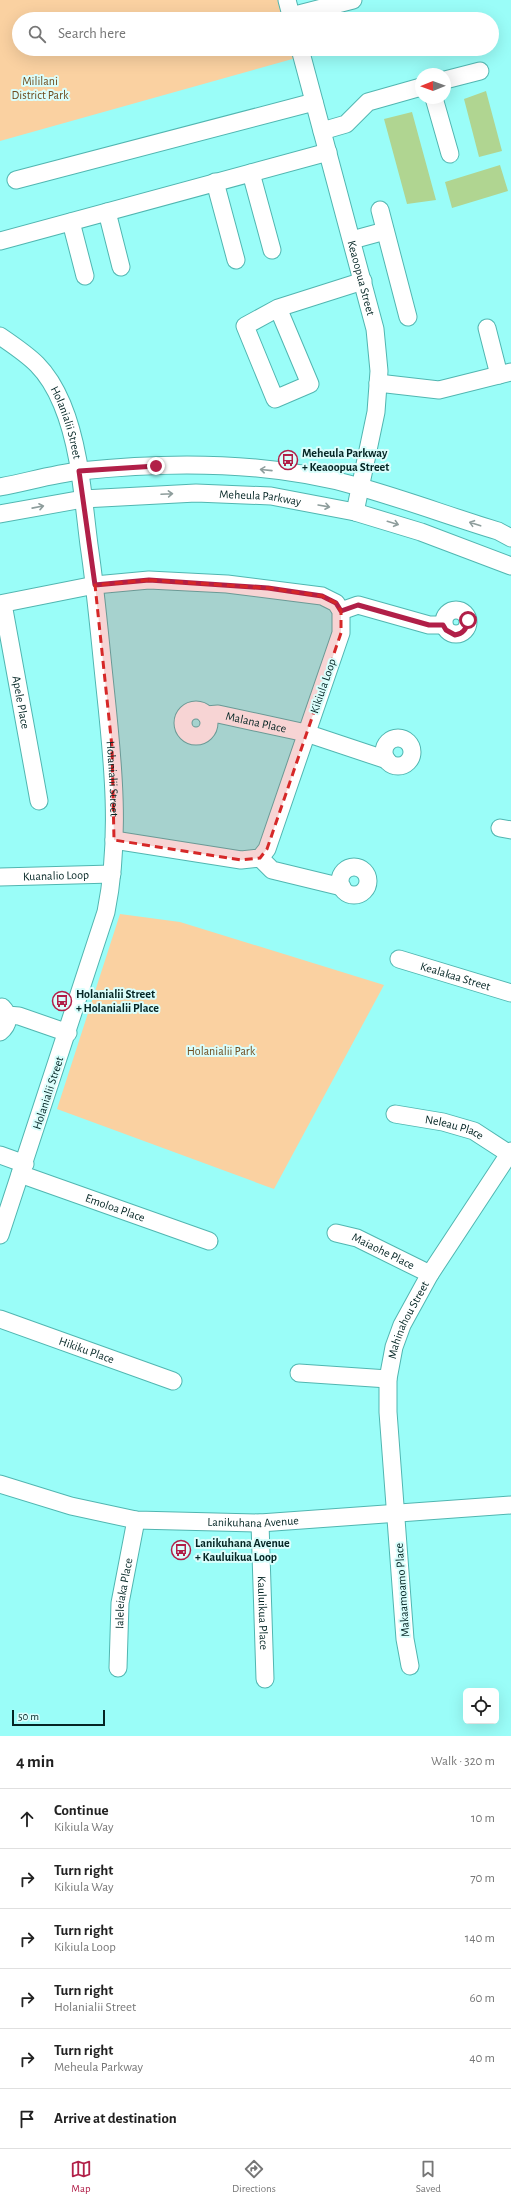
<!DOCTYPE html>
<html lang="en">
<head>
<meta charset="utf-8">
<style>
  body { margin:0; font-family:"Alegreya Sans",sans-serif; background:#f6f6f6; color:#222 }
  .controls { position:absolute; right:12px; bottom:12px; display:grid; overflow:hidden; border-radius:6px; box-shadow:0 4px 16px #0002 }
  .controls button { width:36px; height:36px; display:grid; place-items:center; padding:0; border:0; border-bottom:1px solid #e0e0e0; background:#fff; color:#222; font:20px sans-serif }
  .compass { position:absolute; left:415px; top:68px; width:36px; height:36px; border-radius:50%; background:#fff; box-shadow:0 4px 16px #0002; rotate:269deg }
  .scale { position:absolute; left:12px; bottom:10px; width:93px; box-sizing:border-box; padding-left:4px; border:2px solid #042524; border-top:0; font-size:11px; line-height:14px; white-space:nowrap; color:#042524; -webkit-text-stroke:3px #dafefc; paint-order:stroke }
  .stop { position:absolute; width:12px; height:12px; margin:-9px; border:3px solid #b11f48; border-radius:50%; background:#fff }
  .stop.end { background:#b11f48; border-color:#fff; box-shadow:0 1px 4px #0008 }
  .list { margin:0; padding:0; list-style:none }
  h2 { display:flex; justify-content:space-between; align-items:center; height:52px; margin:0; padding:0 16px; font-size:17px }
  h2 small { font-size:13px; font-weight:400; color:#767676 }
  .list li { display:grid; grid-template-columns:26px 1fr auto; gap:12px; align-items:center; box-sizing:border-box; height:60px; padding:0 16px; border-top:1px solid #e0e0e0 }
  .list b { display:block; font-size:15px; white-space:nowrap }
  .list p { margin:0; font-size:13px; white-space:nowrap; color:#767676 }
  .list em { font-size:13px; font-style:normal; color:#767676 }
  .icon { flex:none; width:22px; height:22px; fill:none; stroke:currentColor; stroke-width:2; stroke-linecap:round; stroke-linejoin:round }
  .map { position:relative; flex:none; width:511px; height:1736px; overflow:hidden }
  .search { position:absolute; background:#fff; box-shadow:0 4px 16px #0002; left:12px; right:12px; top:12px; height:44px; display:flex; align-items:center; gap:10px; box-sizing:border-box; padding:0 14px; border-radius:22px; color:#767676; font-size:15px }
  .sheet { height:412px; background:#fff }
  nav { display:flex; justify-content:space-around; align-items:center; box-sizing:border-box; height:56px; border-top:1px solid #e0e0e0; background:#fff; font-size:11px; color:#767676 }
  nav a { display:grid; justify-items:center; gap:2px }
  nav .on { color:#b11f48 }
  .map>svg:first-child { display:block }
  .green { fill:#fad1a1 }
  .building { fill:#b0d591 }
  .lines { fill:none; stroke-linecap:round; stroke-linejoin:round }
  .minor-casing { stroke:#51b6b1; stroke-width:19 }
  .minor { stroke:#fff; stroke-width:17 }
  .oneway { stroke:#8e9d9c }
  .route { stroke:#b11f48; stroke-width:5 }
  .marked { fill:#d62828; fill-opacity:0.2; stroke:#d62828; stroke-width:3; stroke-dasharray:8 5; stroke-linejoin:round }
  .labels { text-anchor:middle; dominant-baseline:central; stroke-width:4; stroke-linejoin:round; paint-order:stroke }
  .park-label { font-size:12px; fill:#6e4c1e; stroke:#dafefc }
  .street-label { font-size:12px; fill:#042524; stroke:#dafefc }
  .poi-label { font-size:12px; font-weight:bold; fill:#042524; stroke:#dafefc; text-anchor:start }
</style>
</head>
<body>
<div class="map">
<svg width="511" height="1736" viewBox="0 0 511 1736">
  <rect width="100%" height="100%" fill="#9afdf8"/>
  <path class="green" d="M 0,0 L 280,0 L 285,19 L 19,19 L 19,49 L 294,49 L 296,58 L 0,141 Z
    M 120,914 L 180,922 L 384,985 L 274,1189 L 57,1109 Z"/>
  <path class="building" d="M 486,91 L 502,151 L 479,157 L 464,99 Z
    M 412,112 L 436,200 L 407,204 L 384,119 Z
    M 500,165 L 508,191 L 452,208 L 445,182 Z"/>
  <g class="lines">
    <defs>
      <g id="minor">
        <path d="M 287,0 L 292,19"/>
        <path d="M 291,16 L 353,0"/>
        <path id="s1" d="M 300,49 L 375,329 L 379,371 L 376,412 L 355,512"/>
        <path d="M 445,80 L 480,71"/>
        <path d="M 434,98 L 450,154"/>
        <path d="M 322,131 L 346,124 L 368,102 L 421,87"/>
        <path d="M 251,173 L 272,250"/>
        <path d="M 16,180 L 314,102"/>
        <path d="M 215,182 L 236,260"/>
        <path d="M 380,210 L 408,317"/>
        <path d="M 107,212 L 121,267"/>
        <path d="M 71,222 L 85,276"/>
        <path d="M 352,240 L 385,231"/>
        <path d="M 0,241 L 328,152"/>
        <path d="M 278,308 L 310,384 L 275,399 L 245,326 L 278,308 L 363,281"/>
        <path d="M 487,328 L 499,375"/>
        <path id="s2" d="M 0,336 C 31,357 47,368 62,404 C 80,447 83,498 89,545 C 96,592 100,640 105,687 C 113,761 121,839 106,912 L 0,1235"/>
        <path d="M 378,383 L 439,390 L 511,372"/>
        <path d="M 0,487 C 27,482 53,474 80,471 C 173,461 270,461 360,487 C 406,500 452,517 498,531 L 511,538"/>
        <path id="s3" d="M 0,514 L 83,499 L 196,493 L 271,496 L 355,512 L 421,532 L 511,566"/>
        <path d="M 0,604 L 95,585 L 149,580 L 227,584 L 322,596 L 336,603 L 341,611 L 341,633 L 267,849 L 260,858 L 241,860 L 114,840"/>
        <path id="s4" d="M 3,604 L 39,801"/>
        <circle cx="456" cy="622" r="12"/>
        <path d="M 341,611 L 358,605 L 429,625 L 443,625"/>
        <circle cx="196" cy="723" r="13"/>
        <path id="s5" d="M 206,715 L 218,714 L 306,733 L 387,760"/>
        <circle cx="398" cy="752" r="14"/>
        <path d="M 500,828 L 511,830"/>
        <path d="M 260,858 L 272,870 L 342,887"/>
        <circle cx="354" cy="881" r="14"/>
        <path id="s6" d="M 0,877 L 112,874"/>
        <path id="s7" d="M 399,959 L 511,993"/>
        <path d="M 7,1015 L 19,1016 L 68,1033"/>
        <path d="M 0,1032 C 9,1025 10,1015 2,1007"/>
        <path id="s8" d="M 395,1114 L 443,1122 L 474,1131 L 511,1155"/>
        <path d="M 0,1155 L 25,1164"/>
        <path id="s9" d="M 20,1174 L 209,1241"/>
        <path id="s10" d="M 336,1233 L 357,1238 L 430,1274"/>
        <path id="s11" d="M 0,1319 L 173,1381"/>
        <path d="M 299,1373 L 388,1379"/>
        <path id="s12" d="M 0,1484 L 71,1506 L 136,1520 L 260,1523 L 511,1505"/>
        <path id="s13" d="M 260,1523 L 265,1679"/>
        <path id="s14" d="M 410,1666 L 405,1639 L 388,1412 L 388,1379 L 394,1347 L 402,1325 L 430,1274 L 511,1151"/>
        <path id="s15" d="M 118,1668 L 120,1603 L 136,1520"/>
      </g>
    </defs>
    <use href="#minor" class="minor-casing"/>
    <use href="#minor" class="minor"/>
  </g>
  <defs><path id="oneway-shaft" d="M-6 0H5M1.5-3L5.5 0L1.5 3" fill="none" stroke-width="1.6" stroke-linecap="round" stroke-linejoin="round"/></defs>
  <g class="oneway">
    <use href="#oneway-shaft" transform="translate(266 470) rotate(-174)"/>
    <use href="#oneway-shaft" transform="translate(167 494) rotate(-3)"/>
    <use href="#oneway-shaft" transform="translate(324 506) rotate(10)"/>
    <use href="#oneway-shaft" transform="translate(38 507) rotate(-11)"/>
    <use href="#oneway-shaft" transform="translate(393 523) rotate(17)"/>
    <use href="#oneway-shaft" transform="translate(475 524) rotate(-162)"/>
  </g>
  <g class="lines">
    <path class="route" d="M 156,466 L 79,471 L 95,585 L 149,580 L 268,588 L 322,596 L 336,603 L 341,611 L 358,605 L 429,625 L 443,625 L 446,630 L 455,635 C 464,634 467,628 468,620"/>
  </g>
  <path class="marked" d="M 149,580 L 268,588 L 322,596 L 336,603 L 341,611 L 341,633 L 267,849 L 260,858 L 241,860 L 114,840 L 112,747 L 95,585 Z"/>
  <defs>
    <symbol id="bus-ring" viewBox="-11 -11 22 22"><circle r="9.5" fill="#dafefc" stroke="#b11f48" stroke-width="1.5"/><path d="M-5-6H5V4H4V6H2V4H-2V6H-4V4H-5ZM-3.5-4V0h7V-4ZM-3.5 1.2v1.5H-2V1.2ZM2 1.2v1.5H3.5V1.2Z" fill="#b11f48"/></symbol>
  </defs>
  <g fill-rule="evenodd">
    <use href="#bus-ring" x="277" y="449" width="22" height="22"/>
    <use href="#bus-ring" x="51" y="990" width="22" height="22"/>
    <use href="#bus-ring" x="170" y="1539" width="22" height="22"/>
  </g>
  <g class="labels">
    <g class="park-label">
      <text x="40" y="81">Mililani<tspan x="40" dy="14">District Park</tspan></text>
      <text x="221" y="1051">Holanialii Park</text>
    </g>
    <g class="street-label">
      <text stroke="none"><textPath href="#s1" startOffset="237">Keaoopua Street</textPath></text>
      <text stroke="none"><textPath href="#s2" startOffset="113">Holanialii Street</textPath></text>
      <text stroke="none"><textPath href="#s3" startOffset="262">Meheula Parkway</textPath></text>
      <text transform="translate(323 686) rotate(-71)">Kikiula Loop</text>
      <text stroke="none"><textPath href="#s4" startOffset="100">Apele Place</textPath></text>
      <text stroke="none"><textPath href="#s5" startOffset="51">Malana Place</textPath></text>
      <text stroke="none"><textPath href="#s2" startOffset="473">Holanialii Street</textPath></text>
      <text stroke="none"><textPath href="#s6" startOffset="56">Kuanalio Loop</textPath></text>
      <text stroke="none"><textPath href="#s7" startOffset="59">Kealakaa Street</textPath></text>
      <text transform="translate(48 1093) rotate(-72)">Holanialii Street</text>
      <text stroke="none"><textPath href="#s8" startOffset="61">Neleau Place</textPath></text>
      <text stroke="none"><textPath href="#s9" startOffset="101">Emoloa Place</textPath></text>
      <text stroke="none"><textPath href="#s10" startOffset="51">Maiaohe Place</textPath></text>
      <text stroke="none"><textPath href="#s14" startOffset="351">Mahinahou Street</textPath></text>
      <text stroke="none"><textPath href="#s11" startOffset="92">Hikiku Place</textPath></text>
      <text stroke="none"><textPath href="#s12" startOffset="258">Lanikuhana Avenue</textPath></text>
      <text transform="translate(402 1590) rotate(-94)">Makaamoamo Place</text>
      <text stroke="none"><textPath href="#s15" startOffset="75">Ialeleiaka Place</textPath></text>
      <text stroke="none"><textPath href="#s13" startOffset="90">Kauluikua Place</textPath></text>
    </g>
    <g class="poi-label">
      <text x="302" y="453">Meheula Parkway<tspan x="302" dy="14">+ Keaoopua Street</tspan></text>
      <text x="76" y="994">Holanialii Street<tspan x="76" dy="14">+ Holanialii Place</tspan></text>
      <text x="195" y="1543">Lanikuhana Avenue<tspan x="195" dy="14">+ Kauluikua Loop</tspan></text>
    </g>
  </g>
</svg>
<div class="controls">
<button><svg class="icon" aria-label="locate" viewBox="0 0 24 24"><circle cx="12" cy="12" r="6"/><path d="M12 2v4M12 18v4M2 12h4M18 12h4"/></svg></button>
</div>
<svg class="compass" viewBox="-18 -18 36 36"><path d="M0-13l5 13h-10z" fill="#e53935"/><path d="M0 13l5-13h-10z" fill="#767676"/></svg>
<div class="scale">50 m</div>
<div class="stop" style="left:468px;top:620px"></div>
<div class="stop end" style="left:156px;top:466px"></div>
<div class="search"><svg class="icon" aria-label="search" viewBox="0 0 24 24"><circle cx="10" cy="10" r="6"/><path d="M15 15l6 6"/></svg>Search here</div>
</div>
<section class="sheet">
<h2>4 min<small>Walk · 320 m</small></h2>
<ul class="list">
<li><svg class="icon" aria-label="ahead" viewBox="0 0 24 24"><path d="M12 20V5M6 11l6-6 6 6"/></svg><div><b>Continue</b><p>Kikiula Way</p></div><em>10 m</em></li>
<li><svg class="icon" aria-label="right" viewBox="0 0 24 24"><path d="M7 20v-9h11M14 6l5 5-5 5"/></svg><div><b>Turn right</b><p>Kikiula Way</p></div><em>70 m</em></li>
<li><svg class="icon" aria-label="right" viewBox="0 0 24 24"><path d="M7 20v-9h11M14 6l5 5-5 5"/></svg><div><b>Turn right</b><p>Kikiula Loop</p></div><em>140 m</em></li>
<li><svg class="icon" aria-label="right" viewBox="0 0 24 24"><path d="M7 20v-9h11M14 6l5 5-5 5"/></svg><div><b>Turn right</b><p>Holanialii Street</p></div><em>60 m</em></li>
<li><svg class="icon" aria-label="right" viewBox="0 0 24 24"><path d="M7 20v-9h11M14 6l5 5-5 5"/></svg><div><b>Turn right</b><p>Meheula Parkway</p></div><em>40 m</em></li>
<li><svg class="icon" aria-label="arrive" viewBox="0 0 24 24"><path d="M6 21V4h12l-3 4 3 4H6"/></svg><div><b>Arrive at destination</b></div></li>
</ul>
</section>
<nav>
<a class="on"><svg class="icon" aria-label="map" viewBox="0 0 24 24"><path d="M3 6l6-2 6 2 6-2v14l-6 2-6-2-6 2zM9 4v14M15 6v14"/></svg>Map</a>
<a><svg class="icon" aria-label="directions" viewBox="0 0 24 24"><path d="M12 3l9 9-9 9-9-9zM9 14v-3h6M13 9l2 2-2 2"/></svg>Directions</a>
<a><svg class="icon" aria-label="saved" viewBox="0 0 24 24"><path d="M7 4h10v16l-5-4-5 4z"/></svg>Saved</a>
</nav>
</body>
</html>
